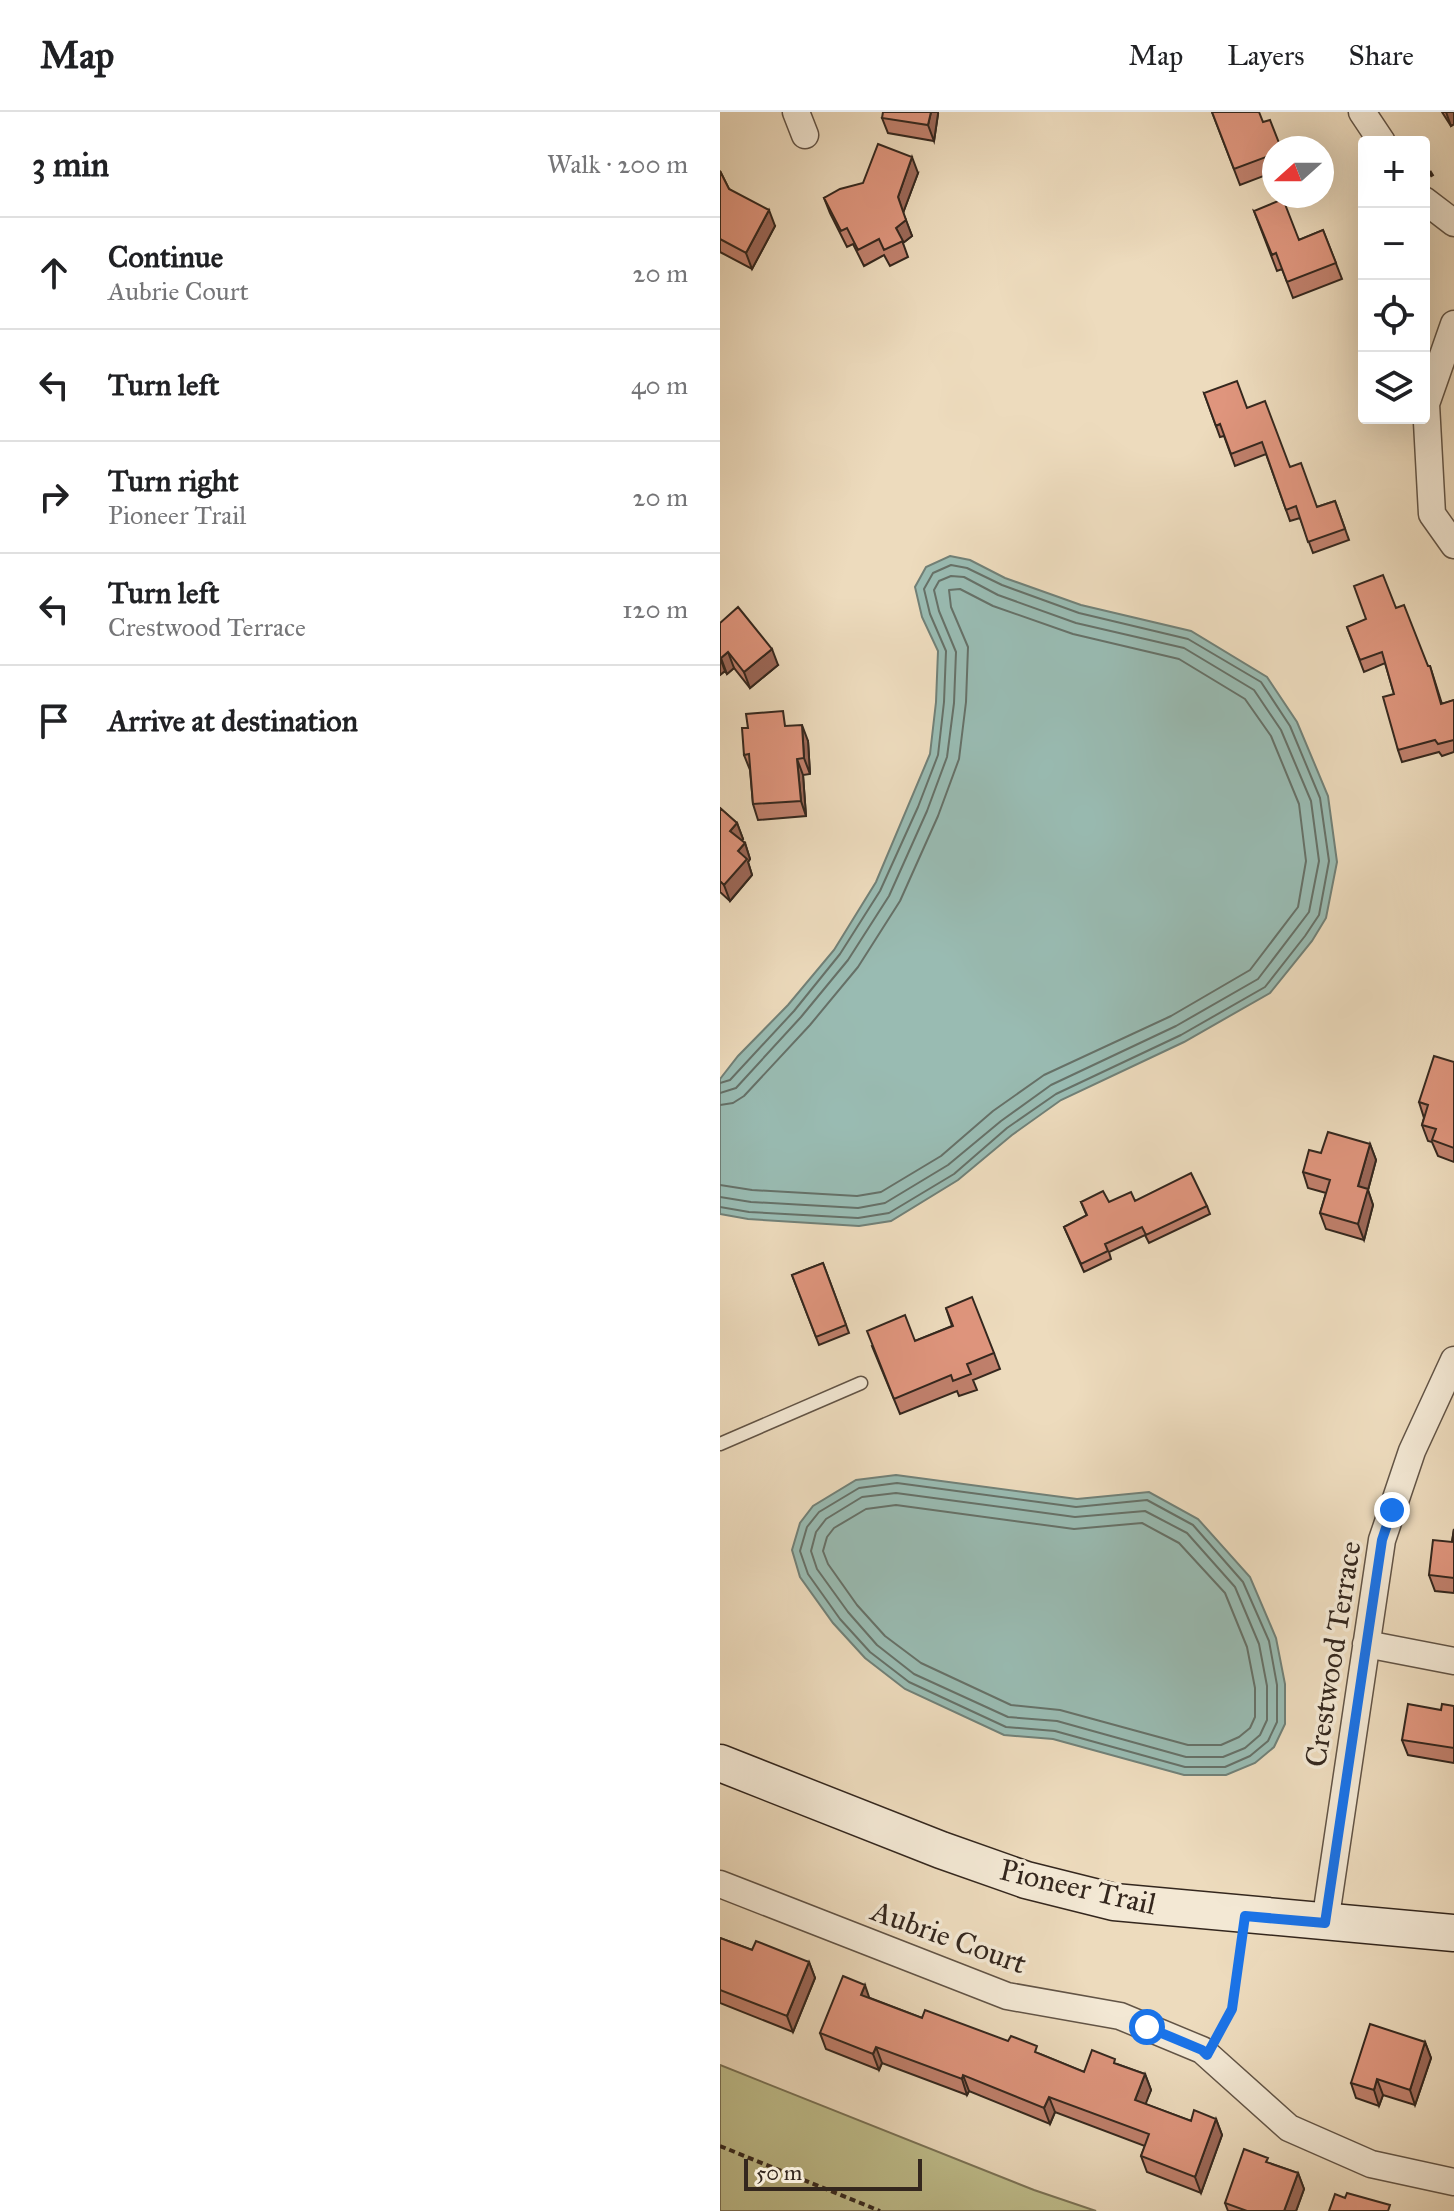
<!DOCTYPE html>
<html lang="en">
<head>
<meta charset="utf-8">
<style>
  body { margin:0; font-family:"IM FELL Great Primer",serif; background:#f2f2f2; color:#202124 }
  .controls { position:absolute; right:24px; top:24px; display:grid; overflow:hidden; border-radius:8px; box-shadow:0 8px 32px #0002 }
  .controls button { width:72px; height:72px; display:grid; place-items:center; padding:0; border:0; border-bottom:2px solid #e0e0e0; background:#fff; color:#202124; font:40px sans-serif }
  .compass { position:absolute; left:542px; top:24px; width:72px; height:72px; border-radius:50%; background:#fff; box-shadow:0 8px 32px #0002; rotate:249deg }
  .scale { position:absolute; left:24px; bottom:20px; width:178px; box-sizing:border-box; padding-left:8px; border:4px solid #34271e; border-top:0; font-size:22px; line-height:28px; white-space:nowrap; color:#34271e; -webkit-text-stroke:6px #f3e8d4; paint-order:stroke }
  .stop { position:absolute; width:24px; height:24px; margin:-18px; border:6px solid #1a73e8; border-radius:50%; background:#fff }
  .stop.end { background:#1a73e8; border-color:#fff; box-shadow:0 2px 8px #0008 }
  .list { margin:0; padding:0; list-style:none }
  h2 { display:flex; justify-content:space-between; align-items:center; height:104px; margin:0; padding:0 32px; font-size:34px }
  h2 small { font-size:26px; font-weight:400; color:#757577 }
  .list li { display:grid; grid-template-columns:52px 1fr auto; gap:24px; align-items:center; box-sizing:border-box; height:112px; padding:0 32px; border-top:2px solid #e0e0e0 }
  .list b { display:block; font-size:30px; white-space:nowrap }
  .list p { margin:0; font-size:26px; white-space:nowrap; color:#757577 }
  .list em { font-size:26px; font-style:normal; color:#757577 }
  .icon { flex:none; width:44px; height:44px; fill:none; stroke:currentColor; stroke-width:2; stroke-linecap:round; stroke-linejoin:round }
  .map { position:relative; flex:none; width:734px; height:2099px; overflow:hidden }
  header { display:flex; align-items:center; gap:48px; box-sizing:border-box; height:112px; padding:0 40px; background:#fff; border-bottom:2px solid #e0e0e0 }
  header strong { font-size:38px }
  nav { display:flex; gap:44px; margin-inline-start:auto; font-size:28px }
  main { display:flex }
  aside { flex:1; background:#fff }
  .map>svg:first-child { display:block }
  .green { fill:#bfbe8c; stroke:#7a7255; stroke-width:2 }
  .water { fill:#99bbb2; stroke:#718077; stroke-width:2 }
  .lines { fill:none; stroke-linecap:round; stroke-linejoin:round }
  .shore { stroke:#667168; stroke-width:2 }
  .service-casing { stroke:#625446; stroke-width:15 }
  .minor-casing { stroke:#625446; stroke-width:29 }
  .secondary-casing { stroke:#34271e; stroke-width:39 }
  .path { stroke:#34271e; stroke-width:4; stroke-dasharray:6 4; stroke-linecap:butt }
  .service { stroke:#f3e8d4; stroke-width:12 }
  .minor { stroke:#f3e8d4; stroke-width:26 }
  .secondary { stroke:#f3e8d4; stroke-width:36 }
  .wall { fill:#c0806c; stroke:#34271e; stroke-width:2 }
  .shaded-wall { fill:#9c6858; stroke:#34271e; stroke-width:2 }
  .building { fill:#df957d; stroke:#34271e; stroke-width:2 }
  .route { stroke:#1a73e8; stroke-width:10 }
  .labels { text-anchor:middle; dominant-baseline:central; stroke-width:7; stroke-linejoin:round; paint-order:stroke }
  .street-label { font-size:30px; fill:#34271e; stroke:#f3e8d4 }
</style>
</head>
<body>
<header>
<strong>Map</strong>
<nav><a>Map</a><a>Layers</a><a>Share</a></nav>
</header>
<main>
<aside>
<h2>3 min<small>Walk · 200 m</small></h2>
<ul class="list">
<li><svg class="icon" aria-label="ahead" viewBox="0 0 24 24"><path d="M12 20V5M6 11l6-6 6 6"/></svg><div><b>Continue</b><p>Aubrie Court</p></div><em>20 m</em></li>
<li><svg class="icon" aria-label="left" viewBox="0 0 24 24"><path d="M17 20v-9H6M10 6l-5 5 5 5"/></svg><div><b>Turn left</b></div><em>40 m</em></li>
<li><svg class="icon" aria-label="right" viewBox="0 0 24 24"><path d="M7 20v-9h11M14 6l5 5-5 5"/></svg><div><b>Turn right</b><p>Pioneer Trail</p></div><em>20 m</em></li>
<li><svg class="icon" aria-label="left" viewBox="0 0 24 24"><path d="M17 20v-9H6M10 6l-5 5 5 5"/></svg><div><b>Turn left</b><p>Crestwood Terrace</p></div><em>120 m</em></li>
<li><svg class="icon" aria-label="arrive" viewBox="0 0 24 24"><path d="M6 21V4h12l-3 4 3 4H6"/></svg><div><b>Arrive at destination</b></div></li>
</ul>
</aside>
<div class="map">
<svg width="734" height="2099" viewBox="0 0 734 2099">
  <rect width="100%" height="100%" fill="#eddbbd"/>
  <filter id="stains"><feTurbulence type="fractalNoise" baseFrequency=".0025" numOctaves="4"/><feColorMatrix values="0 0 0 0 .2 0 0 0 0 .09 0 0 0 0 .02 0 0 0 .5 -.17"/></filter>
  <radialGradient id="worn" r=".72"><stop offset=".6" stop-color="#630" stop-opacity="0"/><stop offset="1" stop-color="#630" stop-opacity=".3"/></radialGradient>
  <path class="green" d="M 0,1953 L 314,2078 L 376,2099 L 0,2099 Z"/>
  <path class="water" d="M 230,444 L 250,448 L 285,466 L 361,493 L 471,519 L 547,565 L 577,610 L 608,684 L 617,750 L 606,806 L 592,829 L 550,881 L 464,930 L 341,988 L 292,1023 L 238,1068 L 171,1109 L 139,1114 L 28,1107 L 0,1102 L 0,967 L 18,944 L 68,893 L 114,838 L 156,770 L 210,642 L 216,590 L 218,539 L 202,505 L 195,475 L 206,455 Z
    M 176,1363 L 357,1387 L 429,1380 L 478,1407 L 530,1465 L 556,1526 L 565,1572 L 565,1612 L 554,1635 L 535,1651 L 506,1663 L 464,1663 L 333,1627 L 284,1623 L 185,1577 L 145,1546 L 113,1511 L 80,1465 L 72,1438 L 80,1411 L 93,1394 L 136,1368 Z"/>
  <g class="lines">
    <path class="shore" d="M 0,971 L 10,968 L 74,899 L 120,842 L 160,779 L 198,695 L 218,643 L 224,590 L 226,539 L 210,502 L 204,477 L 213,461 L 231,453 L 247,456 L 282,473 L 359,501 L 468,527 L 541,570 L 570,614 L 600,686 L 609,749 L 599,803 L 585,824 L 545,875 L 461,923 L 336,982 L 287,1016 L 234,1062 L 169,1101 L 138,1106 L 29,1100 L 0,1095
      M 0,981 L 16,976 L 81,905 L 128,848 L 169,784 L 207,699 L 227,645 L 234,591 L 236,540 L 219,499 L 214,478 L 219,469 L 231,464 L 244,465 L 278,483 L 356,511 L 464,536 L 534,578 L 561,618 L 591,689 L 599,749 L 589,800 L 538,867 L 456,914 L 331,973 L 281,1009 L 228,1053 L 165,1091 L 138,1096 L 31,1090 L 0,1085
      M 0,993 L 13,991 L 24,984 L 90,913 L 138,855 L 180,789 L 218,704 L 239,647 L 246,590 L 248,535 L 231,495 L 229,478 L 240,477 L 273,494 L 353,522 L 459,547 L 525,587 L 551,624 L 579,692 L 586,749 L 578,795 L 530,858 L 451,904 L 324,963 L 273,999 L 221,1044 L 161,1080 L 137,1084 L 32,1078 L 0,1073
      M 177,1371 L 356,1395 L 427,1388 L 473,1413 L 523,1470 L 549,1529 L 557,1573 L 557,1610 L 548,1629 L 530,1644 L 505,1655 L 465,1655 L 335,1619 L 286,1615 L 189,1570 L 150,1540 L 120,1507 L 88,1462 L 80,1439 L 87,1415 L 99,1400 L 139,1376 Z
      M 176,1381 L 355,1405 L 425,1399 L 467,1421 L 515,1475 L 539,1532 L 547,1574 L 547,1608 L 540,1623 L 525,1636 L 503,1645 L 466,1645 L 337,1609 L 288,1605 L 194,1562 L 157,1533 L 128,1500 L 97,1457 L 91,1439 L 96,1420 L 106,1407 L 142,1385 Z
      M 176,1393 L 354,1417 L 422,1411 L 459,1431 L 505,1481 L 527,1535 L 535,1576 L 535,1605 L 530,1616 L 519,1625 L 501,1633 L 468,1633 L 340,1598 L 291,1593 L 201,1551 L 165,1524 L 137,1493 L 108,1452 L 103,1439 L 107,1425 L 114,1416 L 146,1397 Z"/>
    <defs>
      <path id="service" d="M 0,1332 L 141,1271"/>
      <path id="minor" d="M 76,0 L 85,23
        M 642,0 L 662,30
        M 704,88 L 734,111
        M 734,212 L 706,292 L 712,402 L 734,433
        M 646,1532 L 734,1549
        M 0,1772 L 287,1884 L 400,1904 L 482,1938 L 569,2016 L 651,2052 L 734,2070
        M 605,1811 L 662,1428 L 692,1339 L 734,1248"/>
      <path id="secondary" d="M 0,1651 L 221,1738 L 306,1768 L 394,1790 L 734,1821"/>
    </defs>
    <use href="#service" class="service-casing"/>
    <use href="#minor" class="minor-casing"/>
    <use href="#secondary" class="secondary-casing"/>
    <path class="path" d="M 704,51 L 713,65
      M 499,1919 L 512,1897 L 521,1832
      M 0,2034 L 160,2099"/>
    <use href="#service" class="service"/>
    <use href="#minor" class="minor"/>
    <use href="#secondary" class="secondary"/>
  </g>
  <path class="wall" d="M 492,0 L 554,36 L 554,60 L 520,73 Z
    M 722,0 L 734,0 L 734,12 L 731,14 Z
    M 218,2 L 214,29 L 168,21 L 162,6 Z
    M 0,59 L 9,77 L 55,114 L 32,157 L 0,140 Z
    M 198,61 L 183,101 L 192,124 L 183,131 L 188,145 L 170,154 L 164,143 L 144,154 L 133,132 L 127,135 L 110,101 L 104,86 Z
    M 534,99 L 579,128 L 603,118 L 622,167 L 573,186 L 562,157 L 557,159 Z
    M 484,281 L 527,296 L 597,395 L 615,389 L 629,428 L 593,441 L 580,406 L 570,409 L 546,342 L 515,354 L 504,324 L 500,325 Z
    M 676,496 L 708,554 L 710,554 L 722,592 L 734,588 L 734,640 L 722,644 L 719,640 L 682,650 L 678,638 L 674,582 L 665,551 L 644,560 L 627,515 Z
    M 0,511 L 58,553 L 30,576 L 14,556 L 7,562 L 5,559 L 0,563 Z
    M 69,614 L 88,629 L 90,662 L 83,663 L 86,704 L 38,708 L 33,692 L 30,658 L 24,643 Z
    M 0,696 L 17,711 L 23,727 L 21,728 L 25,731 L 30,747 L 28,750 L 32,763 L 10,789 L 0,780 Z
    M 734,950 L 734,1050 L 718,1044 L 712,1030 L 708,1029 L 702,1013 L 704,1006 L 699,990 Z
    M 650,1032 L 656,1048 L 648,1078 L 653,1093 L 644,1128 L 606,1117 L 600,1101 L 606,1081 L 588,1076 L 583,1060 L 601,1041 Z
    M 415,1089 L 487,1094 L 490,1102 L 429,1131 L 425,1123 L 389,1140 L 391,1147 L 364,1160 L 344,1115 L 367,1104 L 361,1090 L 389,1090 Z
    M 103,1151 L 129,1221 L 99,1233 L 72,1163 Z
    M 226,1196 L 274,1241 L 280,1257 L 253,1268 L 257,1278 L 239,1284 L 237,1279 L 180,1302 L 152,1234 L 195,1229 L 232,1214 Z
    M 734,1417 L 734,1481 L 715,1479 L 709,1463 L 732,1430 Z
    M 734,1594 L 734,1651 L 688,1643 L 682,1628 L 721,1598 Z
    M 0,1826 L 32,1838 L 89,1850 L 95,1866 L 73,1920 L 0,1891 Z
    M 150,1886 L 202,1906 L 320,1942 L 364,1960 L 397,1952 L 425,1962 L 431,1978 L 425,1992 L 471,2009 L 496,2007 L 502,2023 L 481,2081 L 427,2060 L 421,2044 L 425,2034 L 335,2000 L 330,2012 L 249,1979 L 247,1983 L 162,1951 L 159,1958 L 106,1937 L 100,1921 Z
    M 705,1930 L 711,1946 L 695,1993 L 663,1983 L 659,1994 L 636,1986 L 631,1971 Z
    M 549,2051 L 578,2061 L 584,2077 L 576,2099 L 508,2099 L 505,2091 Z"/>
  <path class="shaded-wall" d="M 211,0 L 218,0 L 218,2 L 214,29 L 208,13 Z
    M 726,0 L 734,0 L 734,12 L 731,14 Z
    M 192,45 L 198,61 L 183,101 L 178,85 Z
    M 49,98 L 55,114 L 32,157 L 26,141 Z
    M 186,108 L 192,124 L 183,131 L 176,116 Z
    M 52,537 L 58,553 L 30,576 L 24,560 Z
    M 8,540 L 14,556 L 7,562 L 1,546 Z
    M 0,546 L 5,559 L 0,563 Z
    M 82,613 L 88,629 L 90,662 L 84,646 Z
    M 77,647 L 83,663 L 86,704 L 81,689 Z
    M 17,711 L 23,727 L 16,734 L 10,719 Z
    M 25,731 L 30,747 L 28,750 L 32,763 L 10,789 L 4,773 L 18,739 Z
    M 650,1032 L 656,1048 L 648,1078 L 653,1093 L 644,1128 L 638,1112 L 638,1074 Z
    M 89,1850 L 95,1866 L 73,1920 L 67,1904 Z
    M 145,1873 L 150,1888 L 141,1883 Z
    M 705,1930 L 711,1946 L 695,1993 L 690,1978 Z
    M 156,1935 L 162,1951 L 159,1958 L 153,1942 Z
    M 425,1962 L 431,1978 L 421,2004 L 415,1988 Z
    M 243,1963 L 249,1979 L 247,1983 L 242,1967 Z
    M 657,1967 L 663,1983 L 659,1994 L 654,1978 Z
    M 329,1985 L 335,2000 L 330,2012 L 324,1996 Z
    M 496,2007 L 502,2023 L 481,2081 L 475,2065 Z
    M 578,2061 L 584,2077 L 576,2099 L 564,2099 Z"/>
  <path class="building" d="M 163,0 L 211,0 L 208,13 L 162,6 Z
    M 492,0 L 539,0 L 543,10 L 550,8 L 561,36 L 554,36 L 554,42 L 514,57 Z
    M 158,32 L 192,45 L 178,85 L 186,108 L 176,116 L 183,129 L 164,138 L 159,127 L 138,138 L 127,116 L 121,119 L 104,86 L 120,77 L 143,71 Z
    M 0,59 L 9,77 L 49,98 L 26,141 L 0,127 Z
    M 563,87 L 579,128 L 603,118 L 616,151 L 567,170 L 556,141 L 552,143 L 534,99 Z
    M 517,269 L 527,296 L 545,289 L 570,355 L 581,351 L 597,395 L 615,389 L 625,417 L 588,430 L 576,394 L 566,398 L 542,330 L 511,342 L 500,312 L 496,314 L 484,281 Z
    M 663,463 L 676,496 L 684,493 L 708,554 L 710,554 L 721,592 L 734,588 L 734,628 L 718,632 L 715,628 L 678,638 L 663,585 L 674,582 L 662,540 L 640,548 L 627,515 L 646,507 L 634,474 Z
    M 18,495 L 52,537 L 24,560 L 8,540 L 1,546 L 0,545 L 0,511 Z
    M 63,599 L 65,614 L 82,613 L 84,646 L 77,647 L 81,689 L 33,692 L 29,642 L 24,643 L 22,616 L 28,616 L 26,602 Z
    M 0,696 L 17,711 L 10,719 L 25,731 L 18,739 L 27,747 L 4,773 L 0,769 Z
    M 714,944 L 734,950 L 734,1036 L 712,1028 L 716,1017 L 702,1013 L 708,993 L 699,990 Z
    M 608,1020 L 650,1032 L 638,1074 L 648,1077 L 638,1112 L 600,1101 L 610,1068 L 583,1060 L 589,1038 L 601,1041 Z
    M 471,1061 L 487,1094 L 426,1123 L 422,1115 L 385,1132 L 388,1139 L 361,1152 L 344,1115 L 367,1103 L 361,1090 L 383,1079 L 389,1090 L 411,1080 L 415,1089 Z
    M 103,1151 L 126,1213 L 96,1225 L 72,1163 Z
    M 252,1185 L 274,1241 L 247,1252 L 251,1262 L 233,1269 L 231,1263 L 174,1287 L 147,1219 L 185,1203 L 195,1229 L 233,1214 L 226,1196 Z
    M 734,1417 L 734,1466 L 709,1463 L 713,1428 L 732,1430 Z
    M 688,1592 L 721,1598 L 722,1592 L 734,1594 L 734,1636 L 682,1628 Z
    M 0,1826 L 32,1838 L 36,1829 L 89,1850 L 67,1904 L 0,1878 Z
    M 123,1864 L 145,1873 L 141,1883 L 202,1906 L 205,1898 L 288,1929 L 291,1924 L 317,1934 L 315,1940 L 364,1960 L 372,1938 L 395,1947 L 394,1951 L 425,1962 L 415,1988 L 471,2009 L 474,1998 L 496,2007 L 475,2065 L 421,2044 L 429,2022 L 329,1985 L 324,1996 L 243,1963 L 242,1967 L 156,1935 L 153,1942 L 100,1921 Z
    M 650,1912 L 705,1930 L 690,1978 L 657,1967 L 654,1978 L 631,1971 Z
    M 524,2037 L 548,2046 L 546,2050 L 578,2061 L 564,2099 L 527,2099 L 505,2091 Z
    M 627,2081 L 670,2093 L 668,2099 L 609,2099 L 615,2082 L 625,2086 Z"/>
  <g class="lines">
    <path class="route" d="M 427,1915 L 482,1938 L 487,1943 L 512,1897 L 525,1804 L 605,1811 L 662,1428 L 672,1398"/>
  </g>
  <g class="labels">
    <g class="street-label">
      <text transform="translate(613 1542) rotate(-81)">Crestwood Terrace</text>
      <text transform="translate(358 1775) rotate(13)">Pioneer Trail</text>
      <text transform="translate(229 1825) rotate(20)">Aubrie Court</text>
    </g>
  </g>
  <rect width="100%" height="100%" filter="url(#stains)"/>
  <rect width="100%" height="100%" fill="url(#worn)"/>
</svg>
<div class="controls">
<button>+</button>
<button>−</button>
<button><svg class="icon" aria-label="locate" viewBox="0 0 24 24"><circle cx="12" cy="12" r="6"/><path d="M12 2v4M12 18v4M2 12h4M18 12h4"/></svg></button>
<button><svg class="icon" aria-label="layers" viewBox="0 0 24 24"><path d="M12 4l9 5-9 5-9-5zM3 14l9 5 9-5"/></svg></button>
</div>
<svg class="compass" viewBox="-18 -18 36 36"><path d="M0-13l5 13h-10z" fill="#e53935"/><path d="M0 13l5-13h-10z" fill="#757577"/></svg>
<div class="scale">50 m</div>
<div class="stop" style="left:427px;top:1915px"></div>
<div class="stop end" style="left:672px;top:1398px"></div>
</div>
</main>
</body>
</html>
